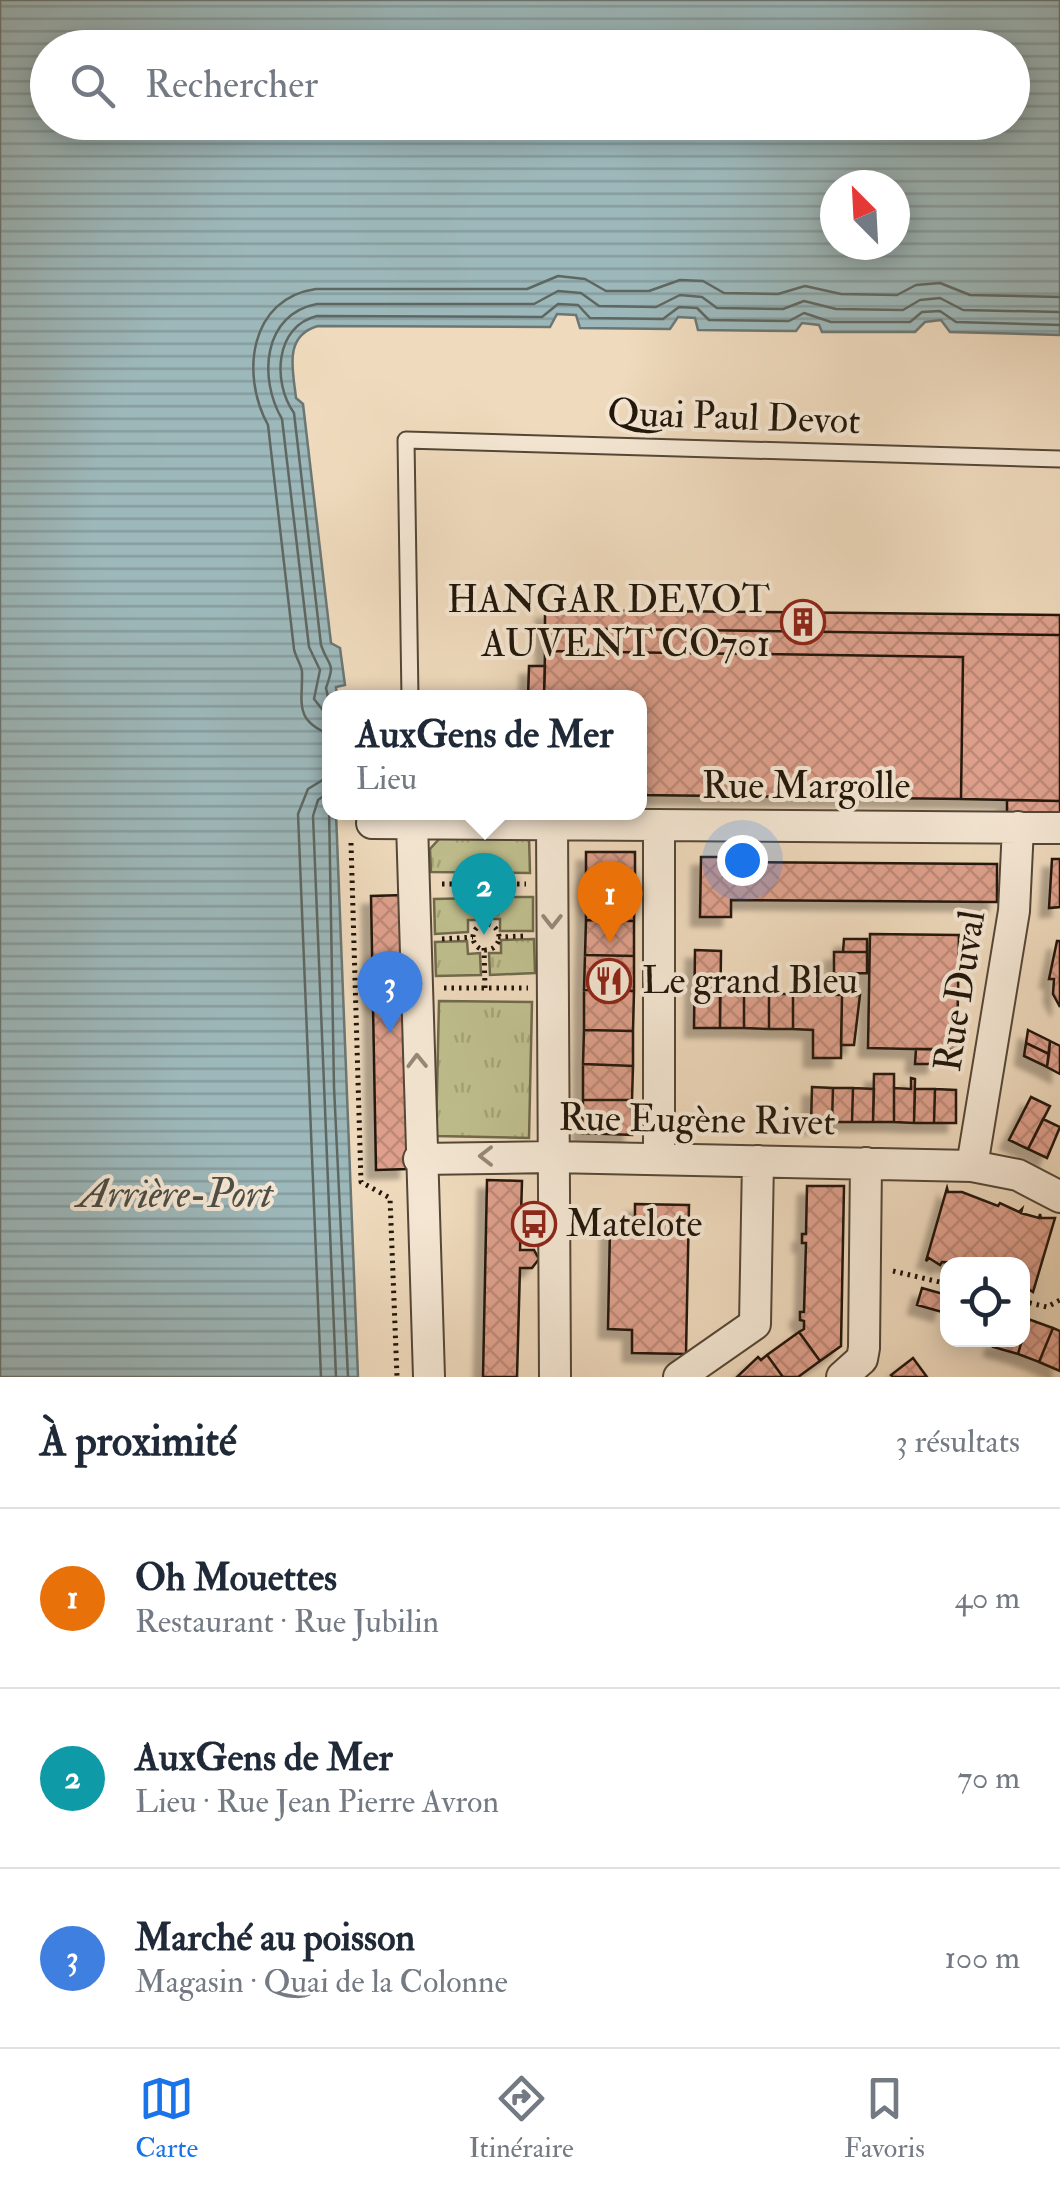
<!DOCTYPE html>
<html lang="fr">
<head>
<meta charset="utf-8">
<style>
  body { margin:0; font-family:"IM FELL Double Pica",serif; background:#f2f2f3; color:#1f2937 }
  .controls { position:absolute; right:30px; bottom:30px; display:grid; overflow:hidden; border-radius:20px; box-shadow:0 5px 25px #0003 }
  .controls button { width:90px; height:90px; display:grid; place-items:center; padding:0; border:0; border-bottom:2px solid #e0e1e3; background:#fff; color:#1f2937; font:50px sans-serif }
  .compass { position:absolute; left:820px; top:170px; width:90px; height:90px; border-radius:50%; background:#fff; box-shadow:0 5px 25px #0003; rotate:336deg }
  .you { position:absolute; left:742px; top:860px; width:35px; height:35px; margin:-25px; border:8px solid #fff; border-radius:50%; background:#1a73e8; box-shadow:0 0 0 15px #1a73e833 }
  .badge { display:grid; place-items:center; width:65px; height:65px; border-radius:50%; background:#1a73e8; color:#fff; font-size:32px; font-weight:700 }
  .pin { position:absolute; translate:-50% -82px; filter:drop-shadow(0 2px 5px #0008) }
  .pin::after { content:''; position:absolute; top:52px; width:35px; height:30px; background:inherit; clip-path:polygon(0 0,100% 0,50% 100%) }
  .popup { position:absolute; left:322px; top:690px; width:325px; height:130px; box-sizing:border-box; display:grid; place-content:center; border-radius:20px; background:#fff; filter:drop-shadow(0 2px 8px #0005); font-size:32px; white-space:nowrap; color:#747a83 }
  .popup b { font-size:38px; color:#1f2937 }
  .popup::after { content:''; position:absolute; left:50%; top:100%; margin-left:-20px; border:20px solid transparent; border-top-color:#fff }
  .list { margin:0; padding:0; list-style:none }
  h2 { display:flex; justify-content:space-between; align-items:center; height:130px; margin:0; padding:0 40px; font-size:42px }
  h2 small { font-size:32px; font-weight:400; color:#747a83 }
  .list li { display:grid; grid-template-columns:65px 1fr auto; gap:30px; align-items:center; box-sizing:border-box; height:180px; padding:0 40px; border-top:2px solid #e0e1e3 }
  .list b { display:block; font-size:38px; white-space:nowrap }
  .list p { margin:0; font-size:32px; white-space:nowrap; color:#747a83 }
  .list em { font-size:32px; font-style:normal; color:#747a83 }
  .icon { flex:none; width:55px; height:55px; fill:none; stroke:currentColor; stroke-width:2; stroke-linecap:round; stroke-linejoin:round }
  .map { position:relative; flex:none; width:1060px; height:1377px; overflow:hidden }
  .search { position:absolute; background:#fff; box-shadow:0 5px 25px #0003; left:30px; right:30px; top:30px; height:110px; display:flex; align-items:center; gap:25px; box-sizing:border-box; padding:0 35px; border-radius:55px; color:#747a83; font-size:38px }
  .sheet { height:670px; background:#fff }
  nav { display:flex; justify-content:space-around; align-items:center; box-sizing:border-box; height:140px; border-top:2px solid #e0e1e3; background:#fff; font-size:28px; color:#747a83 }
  nav a { display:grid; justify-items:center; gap:5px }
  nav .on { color:#1a73e8 }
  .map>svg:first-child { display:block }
  .grass { fill:url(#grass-tufts); stroke:#706a4c; stroke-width:2.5 }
  .water { fill:url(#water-rules); stroke:#6b7774; stroke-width:2.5; fill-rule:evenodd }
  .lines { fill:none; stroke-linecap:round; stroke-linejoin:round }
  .shore { stroke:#5f6762; stroke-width:2.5 }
  .building { fill:url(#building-cross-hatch); stroke:#21160a; stroke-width:2.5; filter:url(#shadow) }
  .lane-casing { stroke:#544737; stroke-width:19 }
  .street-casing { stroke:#544737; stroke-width:34 }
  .path { stroke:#21160a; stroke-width:5; stroke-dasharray:2.5 5; stroke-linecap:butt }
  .lane { stroke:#f5e7d4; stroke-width:15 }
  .street { stroke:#f5e7d4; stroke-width:30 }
  .oneway { stroke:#968979 }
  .labels { text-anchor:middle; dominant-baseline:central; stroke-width:8; stroke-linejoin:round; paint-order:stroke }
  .street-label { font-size:38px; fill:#21160a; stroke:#f5e7d4 }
  .poi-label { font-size:38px; fill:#21160a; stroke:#f5e7d4; text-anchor:start }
  .water-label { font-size:40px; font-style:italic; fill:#4c4f48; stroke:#f5e7d4 }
</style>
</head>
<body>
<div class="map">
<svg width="1060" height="1377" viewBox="0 0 1060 1377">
  <defs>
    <pattern id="grass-tufts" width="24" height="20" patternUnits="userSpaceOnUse" patternTransform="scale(2.5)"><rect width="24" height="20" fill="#bfbe8d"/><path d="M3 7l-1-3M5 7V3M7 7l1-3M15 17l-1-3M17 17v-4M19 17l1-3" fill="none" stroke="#a4a378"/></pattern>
    <pattern id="water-rules" width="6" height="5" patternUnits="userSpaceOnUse" patternTransform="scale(2.5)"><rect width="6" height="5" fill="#9db8ba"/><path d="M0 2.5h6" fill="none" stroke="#879d9f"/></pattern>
    <pattern id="building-cross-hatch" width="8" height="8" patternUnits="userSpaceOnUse" patternTransform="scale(2.5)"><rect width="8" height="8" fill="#dfa18d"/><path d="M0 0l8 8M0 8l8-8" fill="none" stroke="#bf8a78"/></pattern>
    <filter id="shadow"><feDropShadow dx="-9" dy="9" stdDeviation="2.5" flood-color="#0004"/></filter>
  </defs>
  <rect width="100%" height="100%" fill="#efdabd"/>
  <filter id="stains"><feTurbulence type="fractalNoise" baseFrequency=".002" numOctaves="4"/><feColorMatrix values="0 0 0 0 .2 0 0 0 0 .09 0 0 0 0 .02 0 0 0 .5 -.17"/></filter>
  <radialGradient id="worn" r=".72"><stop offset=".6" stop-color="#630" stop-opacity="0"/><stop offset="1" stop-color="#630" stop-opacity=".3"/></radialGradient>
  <path class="grass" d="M 529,836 L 530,873 L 431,872 L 430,849 L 441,837 Z
    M 488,897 L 533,897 L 533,931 L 500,931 L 500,919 L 488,919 Z
    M 479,898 L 480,920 L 468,920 L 468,932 L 435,934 L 434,899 Z
    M 534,939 L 535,973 L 490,975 L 489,953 L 501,953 L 501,940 Z
    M 467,941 L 468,954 L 480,953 L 481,975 L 436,976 L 435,942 Z
    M 439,1001 L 532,1002 L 529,1138 L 436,1136 Z"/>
  <path class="water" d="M 0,0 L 1060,0 L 1060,335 L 950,332 L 941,320 L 925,322 L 915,332 L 822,332 L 819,325 L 802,323 L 796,331 L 698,330 L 695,318 L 678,317 L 670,329 L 580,328 L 576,315 L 557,314 L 550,327 L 318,326 C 283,336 293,370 296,398 L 303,404 L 331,643 L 340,648 L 345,685 L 336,687 L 337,697 L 329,698 L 329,812 L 336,813 L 358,1377 L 0,1377 ZM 48,48 L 1012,48 L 1012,122 L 48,122 ZM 835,185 L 895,185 L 895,245 L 835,245 Z"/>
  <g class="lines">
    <path class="shore" d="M 329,702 L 326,688 C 336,660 329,669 321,645 L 294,413 C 272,382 275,326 317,316 L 542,317 L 558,304 L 578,305 L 590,318 L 663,319 L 679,307 L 697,308 L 709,320 L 789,321 L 804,313 L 831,322 L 910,322 L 922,312 L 940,311 L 956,322 L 1060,325
      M 329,718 L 314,699 L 320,670 L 309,647 L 282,419 C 258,378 263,314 317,304 L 534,304 L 558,291 L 581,293 L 599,306 L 656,307 L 680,295 L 702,297 L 717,308 L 783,309 L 804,301 L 836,309 L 903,310 L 920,300 L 940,298 L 963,310 L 1060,312
      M 329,734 C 293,720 303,701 302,672 C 302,666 295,656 294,649 L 268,425 C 240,374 250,298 316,289 L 527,289 L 558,276 L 585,279 L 606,291 L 649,291 L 680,280 L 703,281 L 724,293 L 778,294 L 805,286 L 841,294 L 897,295 L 916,285 L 940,283 L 970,295 L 1060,297
      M 329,792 L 318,800 L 313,816 L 336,1377
      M 329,807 L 334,1087 L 348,1377
      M 321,1377 L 298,814 L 308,789 L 329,776"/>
  </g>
  <path class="building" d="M 545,610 L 1060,615 L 1060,635 L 545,628 Z
    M 545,628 L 1060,635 L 1060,801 L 961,799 L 963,657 L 545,651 Z
    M 545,651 L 963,657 L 961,799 L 639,795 L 639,698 L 544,698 Z
    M 529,666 L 545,666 L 544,698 L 528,698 Z
    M 1007,800 L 1060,801 L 1060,817 L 1007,816 Z
    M 586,852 L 635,852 L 635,887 L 586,886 Z
    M 701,857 L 731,857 L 731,862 L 997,864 L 997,902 L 731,900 L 731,917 L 700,917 Z
    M 1052,859 L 1060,859 L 1060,907 L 1049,908 Z
    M 586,886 L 635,887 L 634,921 L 586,920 Z
    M 404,895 L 408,1169 L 376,1170 L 371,896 Z
    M 586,920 L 634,921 L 634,956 L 585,955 Z
    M 870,934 L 959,935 L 957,1050 L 868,1048 Z
    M 844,939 L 867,939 L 867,952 L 843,952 Z
    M 1057,941 L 1060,941 L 1060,1007 L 1053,994 L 1054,979 L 1049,979 Z
    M 695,950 L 721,951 L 720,1028 L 694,1028 Z
    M 834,952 L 867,952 L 867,973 L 834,974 Z
    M 585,955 L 634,956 L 634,991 L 584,990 Z
    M 584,990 L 634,991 L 633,1031 L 584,1030 Z
    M 720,993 L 744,994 L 744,1028 L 720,1028 Z
    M 744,994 L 769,994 L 769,1029 L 744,1028 Z
    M 769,994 L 793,994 L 793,1029 L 769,1029 Z
    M 793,994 L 842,995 L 841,1058 L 813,1058 L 813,1030 L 793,1029 Z
    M 842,995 L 860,995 L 854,1045 L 841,1045 Z
    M 584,1030 L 633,1031 L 633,1066 L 583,1064 Z
    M 1028,1030 L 1050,1041 L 1049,1054 L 1026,1043 Z
    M 1050,1041 L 1060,1046 L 1060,1074 L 1047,1067 Z
    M 1026,1043 L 1049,1054 L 1047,1067 L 1024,1056 Z
    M 916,1049 L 936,1049 L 936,1064 L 915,1064 Z
    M 583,1064 L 633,1066 L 632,1100 L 583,1100 Z
    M 874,1074 L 894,1074 L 894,1122 L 873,1122 Z
    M 911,1078 L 915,1079 L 914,1123 L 894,1122 L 894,1088 L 911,1089 Z
    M 812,1087 L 833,1088 L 832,1122 L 811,1125 Z
    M 833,1088 L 853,1088 L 852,1122 L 832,1122 Z
    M 853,1088 L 874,1089 L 873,1122 L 852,1122 Z
    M 915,1089 L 935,1089 L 934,1123 L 914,1123 Z
    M 935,1089 L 956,1090 L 956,1123 L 934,1123 Z
    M 1031,1097 L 1050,1106 L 1028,1149 L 1009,1140 Z
    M 583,1100 L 632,1100 L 632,1135 L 582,1133 Z
    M 1043,1119 L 1060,1127 L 1047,1158 L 1028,1149 Z
    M 487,1180 L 522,1181 L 520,1250 L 534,1250 L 539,1259 L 532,1268 L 520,1268 L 517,1377 L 483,1377 Z
    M 807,1186 L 844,1186 L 841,1346 L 820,1361 L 799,1332 L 804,1329 L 804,1321 L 800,1320 L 800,1312 L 804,1312 L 806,1243 L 802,1243 L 802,1234 L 806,1234 Z
    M 947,1188 L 948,1192 L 962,1192 L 998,1206 L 1000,1203 L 1019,1212 L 1022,1209 L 1021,1213 L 1039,1218 L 1040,1214 L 1041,1218 L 1055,1218 L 1033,1292 L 1022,1285 L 1022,1264 L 942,1262 L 940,1265 L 929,1258 L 926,1261 Z
    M 635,1204 L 689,1205 L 686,1354 L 632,1353 L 632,1330 L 608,1329 L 610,1228 L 635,1227 Z
    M 922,1288 L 947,1295 L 942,1312 L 917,1305 Z
    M 1028,1319 L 1053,1328 L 1039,1362 L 1018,1354 Z
    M 1053,1328 L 1060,1331 L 1060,1371 L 1039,1362 Z
    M 799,1332 L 820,1361 L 798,1377 L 783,1377 L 767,1355 Z
    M 995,1340 L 1022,1340 L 1018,1354 L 993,1347 Z
    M 767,1355 L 783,1377 L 737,1377 L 758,1357 L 761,1360 Z
    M 913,1358 L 927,1377 L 893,1377 L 891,1375 Z"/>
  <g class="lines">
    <defs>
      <path id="lane" d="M 410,698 L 406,440 L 1060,459"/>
      <path id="street" d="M 372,823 L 1060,828
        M 412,823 L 429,1377
        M 552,824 L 555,1377
        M 659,825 L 659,1159
        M 419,1159 L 552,1157 L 972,1166 L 1018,1175 L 1060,1197
        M 972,1166 L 1014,911 L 1018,827
        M 679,1377 L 755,1324 L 758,1161
        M 842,1377 L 862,1359 L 864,1348 L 866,1163"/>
    </defs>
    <use href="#lane" class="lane-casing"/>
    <use href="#street" class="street-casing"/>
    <path class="path" d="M 351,843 L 361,1182 L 390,1198 L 397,1377
      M 442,884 L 526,884
      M 482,884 L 484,925
      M473 937a13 13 0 1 1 26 0a13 13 0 1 1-26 0Z
      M 498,937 L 525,936
      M 442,939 L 473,937
      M 484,948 L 485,988
      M 444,988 L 528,988
      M 893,1271 L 948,1284
      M 1022,1301 L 1047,1307 L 1060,1300"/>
    <use href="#lane" class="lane"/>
    <use href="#street" class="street"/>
  </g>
  <defs><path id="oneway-chevron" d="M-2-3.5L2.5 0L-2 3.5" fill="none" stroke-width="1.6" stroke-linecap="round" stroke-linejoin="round" transform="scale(2.5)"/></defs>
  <g class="oneway">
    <use href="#oneway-chevron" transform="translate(552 921) rotate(90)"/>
    <use href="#oneway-chevron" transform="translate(417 1061) rotate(-91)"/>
    <use href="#oneway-chevron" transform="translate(486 1156) rotate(-180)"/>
  </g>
  <defs>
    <symbol id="building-ring" viewBox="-11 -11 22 22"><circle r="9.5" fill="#f5e7d4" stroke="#8f2418" stroke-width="1.5"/><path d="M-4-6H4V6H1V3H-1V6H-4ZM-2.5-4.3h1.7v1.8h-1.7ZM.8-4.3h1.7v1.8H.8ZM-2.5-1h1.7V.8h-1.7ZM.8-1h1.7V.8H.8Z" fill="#8f2418"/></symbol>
    <symbol id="restaurant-ring" viewBox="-11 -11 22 22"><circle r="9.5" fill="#f5e7d4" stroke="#8f2418" stroke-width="1.5"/><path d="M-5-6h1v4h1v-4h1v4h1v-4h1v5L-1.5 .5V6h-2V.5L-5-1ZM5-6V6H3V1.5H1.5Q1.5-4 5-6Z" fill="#8f2418"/></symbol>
    <symbol id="bus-ring" viewBox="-11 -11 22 22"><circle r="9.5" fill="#f5e7d4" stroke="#8f2418" stroke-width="1.5"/><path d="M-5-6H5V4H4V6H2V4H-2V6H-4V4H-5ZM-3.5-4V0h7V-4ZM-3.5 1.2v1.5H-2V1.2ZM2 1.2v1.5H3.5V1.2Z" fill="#8f2418"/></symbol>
  </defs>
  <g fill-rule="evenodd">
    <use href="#building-ring" x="778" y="597" width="50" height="50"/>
    <use href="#restaurant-ring" x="584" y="956" width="50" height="50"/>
    <use href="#bus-ring" x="509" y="1199" width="50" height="50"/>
  </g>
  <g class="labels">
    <g class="street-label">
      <text transform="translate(734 417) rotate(2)">Quai Paul Devot</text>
      <text x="806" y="786">Rue Margolle</text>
      <text transform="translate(960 991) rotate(-81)">Rue Duval</text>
      <text transform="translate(697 1120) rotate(1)">Rue Eugène Rivet</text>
    </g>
    <g class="poi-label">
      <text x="770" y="600" text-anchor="end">HANGAR DEVOT<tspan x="770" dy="44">AUVENT CO701</tspan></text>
      <text x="642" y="981">Le grand Bleu</text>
      <text x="566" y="1224">Matelote</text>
    </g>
    <g class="water-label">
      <text x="175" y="1194">Arrière-Port</text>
    </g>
  </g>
  <rect width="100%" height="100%" filter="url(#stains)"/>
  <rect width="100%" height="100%" fill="url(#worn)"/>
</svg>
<div class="controls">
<button><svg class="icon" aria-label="locate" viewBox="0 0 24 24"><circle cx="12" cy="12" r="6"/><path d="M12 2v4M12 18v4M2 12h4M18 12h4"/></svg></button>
</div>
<svg class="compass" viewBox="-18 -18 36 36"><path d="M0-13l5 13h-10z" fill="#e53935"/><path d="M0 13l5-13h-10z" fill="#747a83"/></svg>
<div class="you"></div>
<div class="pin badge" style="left:610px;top:943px;background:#e8710a">1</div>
<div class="pin badge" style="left:484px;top:935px;background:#0f9aa8">2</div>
<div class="popup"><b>AuxGens de Mer</b>Lieu</div>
<div class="pin badge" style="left:390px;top:1033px;background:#3f7fe0">3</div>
<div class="search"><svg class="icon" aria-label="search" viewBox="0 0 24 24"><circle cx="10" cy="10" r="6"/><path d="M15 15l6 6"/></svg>Rechercher</div>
</div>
<section class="sheet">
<h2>À proximité<small>3 résultats</small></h2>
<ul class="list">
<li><span class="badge" style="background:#e8710a">1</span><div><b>Oh Mouettes</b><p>Restaurant · Rue Jubilin</p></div><em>40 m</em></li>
<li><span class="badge" style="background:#0f9aa8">2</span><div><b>AuxGens de Mer</b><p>Lieu · Rue Jean Pierre Avron</p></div><em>70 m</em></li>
<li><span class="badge" style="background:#3f7fe0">3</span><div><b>Marché au poisson</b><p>Magasin · Quai de la Colonne</p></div><em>100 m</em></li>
</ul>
</section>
<nav>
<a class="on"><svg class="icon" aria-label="map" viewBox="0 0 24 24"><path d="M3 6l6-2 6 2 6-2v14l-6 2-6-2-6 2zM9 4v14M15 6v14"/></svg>Carte</a>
<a><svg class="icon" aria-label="directions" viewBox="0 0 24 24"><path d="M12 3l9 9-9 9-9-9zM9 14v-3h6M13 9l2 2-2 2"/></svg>Itinéraire</a>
<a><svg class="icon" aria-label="saved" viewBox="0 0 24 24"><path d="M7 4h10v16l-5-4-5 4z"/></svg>Favoris</a>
</nav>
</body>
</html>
